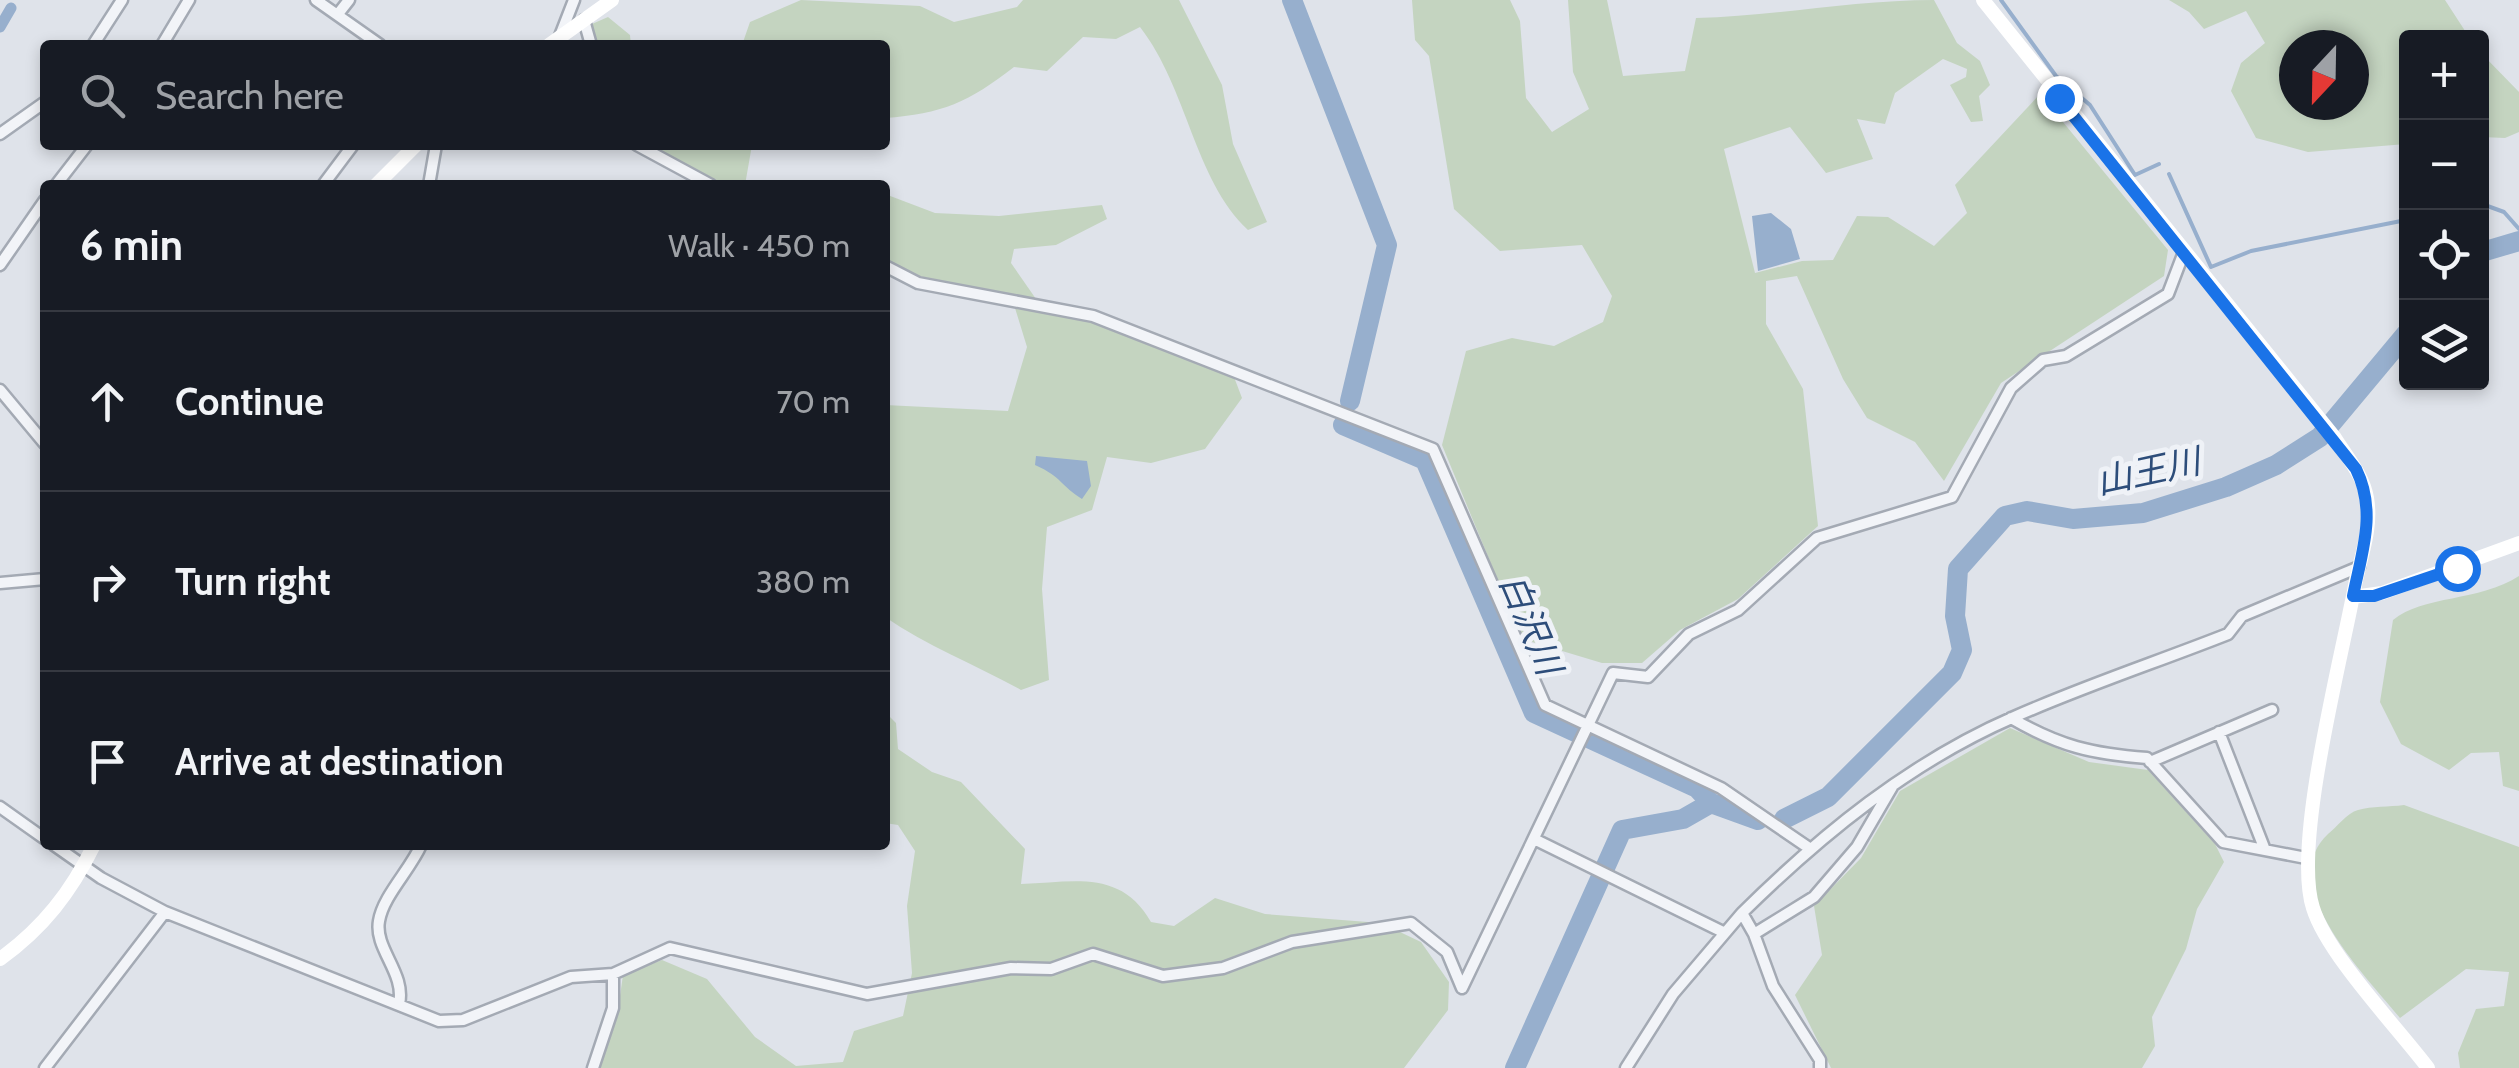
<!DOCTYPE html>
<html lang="en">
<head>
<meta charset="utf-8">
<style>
  body { margin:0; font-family:Cabin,"Noto Sans JP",sans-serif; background:#242831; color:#f1f3f6 }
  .controls { position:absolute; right:30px; top:30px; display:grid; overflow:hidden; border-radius:10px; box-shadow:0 5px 15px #0003 }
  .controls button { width:90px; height:90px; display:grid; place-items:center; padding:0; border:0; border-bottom:2px solid #363941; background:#171b24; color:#f1f3f6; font:50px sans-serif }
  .compass { position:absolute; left:2279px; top:30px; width:90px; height:90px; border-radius:50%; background:#171b24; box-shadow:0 5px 15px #0003; rotate:202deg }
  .stop { position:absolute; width:30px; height:30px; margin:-22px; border:8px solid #1a73e8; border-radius:50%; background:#fff }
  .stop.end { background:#1a73e8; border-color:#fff; box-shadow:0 2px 10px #0008 }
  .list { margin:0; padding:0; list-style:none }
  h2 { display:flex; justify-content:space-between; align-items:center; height:130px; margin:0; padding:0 40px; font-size:42px }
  h2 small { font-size:32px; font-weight:400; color:#9ea1a6 }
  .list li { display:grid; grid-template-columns:65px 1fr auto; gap:30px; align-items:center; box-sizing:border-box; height:180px; padding:0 40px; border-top:2px solid #363941 }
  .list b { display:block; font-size:38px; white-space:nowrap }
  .list em { font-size:32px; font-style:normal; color:#9ea1a6 }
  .icon { flex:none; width:55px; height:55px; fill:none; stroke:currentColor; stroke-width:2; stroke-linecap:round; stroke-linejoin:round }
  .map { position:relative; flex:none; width:2519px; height:1068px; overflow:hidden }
  .search { position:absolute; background:#171b24; box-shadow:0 5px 15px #0003; left:40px; top:40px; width:850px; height:110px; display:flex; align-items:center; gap:25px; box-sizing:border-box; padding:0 35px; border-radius:10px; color:#9ea1a6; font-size:38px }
  .panel { position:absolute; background:#171b24; box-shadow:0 5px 15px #0003; left:40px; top:180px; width:850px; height:670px; border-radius:10px }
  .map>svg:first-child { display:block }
  .green { fill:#c4d4c0; fill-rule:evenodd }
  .water { fill:#97afcd }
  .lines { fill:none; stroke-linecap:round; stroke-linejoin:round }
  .stream { stroke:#97afcd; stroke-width:4 }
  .canal { stroke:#97afcd; stroke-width:11 }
  .river { stroke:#97afcd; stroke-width:20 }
  .street-casing { stroke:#a4aab4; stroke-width:15 }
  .street { stroke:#f2f4f8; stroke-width:10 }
  .secondary { stroke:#fff; stroke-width:14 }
  .route { stroke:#1a73e8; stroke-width:12 }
  .labels { text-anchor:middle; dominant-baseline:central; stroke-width:10; stroke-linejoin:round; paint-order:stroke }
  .water-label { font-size:35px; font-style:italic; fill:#2d4d7a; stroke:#eff2f7 }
</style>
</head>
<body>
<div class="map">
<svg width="2519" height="1068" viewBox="0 0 2519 1068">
  <rect width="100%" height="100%" fill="#dfe3ea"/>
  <path class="green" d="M 801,0 L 920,6 L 954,22 L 1017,7 L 1023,0 L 1179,0 L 1222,85 L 1233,144 L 1267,222 L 1248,230 C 1194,179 1188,89 1140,27 L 1116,39 L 1083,37 L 1047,71 L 1014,67 C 969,102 942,114 885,118 L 885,45 L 742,45 L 750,22 Z
    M 1412,0 L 1510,0 L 1520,21 L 1526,98 L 1552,132 L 1589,109 L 1573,72 L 1568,0 L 1607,0 L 1623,76 L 1685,71 L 1696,18 C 1776,16 1854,0 1934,0 L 1957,43 L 1980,61 L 1990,85 L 1979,96 L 1983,121 L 1971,122 L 1950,85 L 1966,77 L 1967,69 L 1943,59 L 1895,93 L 1885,124 L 1857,119 L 1873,159 L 1826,173 L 1790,127 L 1724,149 L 1755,273 L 1802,261 L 1833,260 L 1857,216 L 1888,217 L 1934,246 L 1967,213 L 1955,185 L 2040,94 L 2168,250 L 2164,276 L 2001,383 L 1944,481 L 1915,442 L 1867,418 L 1843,379 L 1797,276 L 1766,281 L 1766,324 L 1803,389 L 1818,526 L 1738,599 L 1680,630 L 1642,663 L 1602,663 L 1522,639 L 1442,445 L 1466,351 L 1512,338 L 1554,346 L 1603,322 L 1612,296 L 1582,245 L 1500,251 L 1454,209 L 1429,56 L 1415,40 Z
    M 2169,0 L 2445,0 L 2469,37 L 2406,38 L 2406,144 L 2308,152 L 2256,138 L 2231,91 L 2241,63 L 2265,43 L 2246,11 L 2204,29 L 2189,12 ZM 2294,45 L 2354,45 L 2354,105 L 2294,105 Z
    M 608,17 L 630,35 L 631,45 L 597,45 L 592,24 Z
    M 2482,54 L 2519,92 L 2519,132 L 2505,138 L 2482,137 Z
    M 650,145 L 752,145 L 745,185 L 726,185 Z
    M 885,194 L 935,213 L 999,216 L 1102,205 L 1107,219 L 1056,245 L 1014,249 L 1011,263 L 1036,299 L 918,276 L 885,259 Z
    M 1015,308 L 1085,320 L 1234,377 L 1242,398 L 1205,449 L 1151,463 L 1107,457 L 1092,510 L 1047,527 L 1042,589 L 1049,680 L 1021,690 C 976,665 927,646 885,617 L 885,405 L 1008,411 L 1027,347 Z
    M 2519,576 L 2519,791 L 2503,786 L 2499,752 L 2471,753 L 2449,770 L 2401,744 L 2380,702 L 2393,620 C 2423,595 2479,602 2519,576 Z
    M 885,712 L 896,723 L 898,749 L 932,772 L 961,782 L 1025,849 L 1021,884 C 1074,882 1121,869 1151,922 L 1174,926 L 1215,898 L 1265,914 L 1381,923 L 1421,942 L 1449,982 L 1448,1010 L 1404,1068 L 599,1068 L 618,1010 L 623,975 L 662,960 L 707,979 L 755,1037 L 796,1066 L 843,1062 L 854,1031 L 903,1016 L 912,973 L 907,906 L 915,851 L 898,825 L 885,823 Z
    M 2010,728 L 2089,762 L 2148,770 L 2215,844 L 2224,862 L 2197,909 L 2186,949 L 2152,1017 L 2155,1046 L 2142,1068 L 1831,1068 L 1795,995 L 1822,955 L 1814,906 L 1861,858 L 1900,791 Z
    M 2404,805 L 2519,847 L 2519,1068 L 2460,1068 L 2458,1053 L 2476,1009 L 2504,1006 L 2509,972 L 2466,969 L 2400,1018 C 2368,978 2273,885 2328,834 C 2337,827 2347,813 2358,810 C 2372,806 2389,807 2404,805 Z"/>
  <path class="water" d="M 1771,213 L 1791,229 L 1800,259 L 1758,271 L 1752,216 Z
    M 1036,456 L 1087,461 L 1091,486 L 1082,499 C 1061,486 1062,477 1035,465 Z"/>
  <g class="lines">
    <path class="stream" d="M 2001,0 L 2056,76 L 2090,105 L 2135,175 L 2159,164
      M 2169,174 L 2211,267 L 2251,251 L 2406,220
      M 2482,204 L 2504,212 L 2519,229"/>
    <path class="canal" d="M 0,27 L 11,8"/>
    <path class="river" d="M 1292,0 L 1387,245 L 1350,401
      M 2482,252 L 2519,241
      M 1343,425 L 1425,460 L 1534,713 L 1697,788 L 1711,803 L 1758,820
      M 1784,819 L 1828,797 L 1952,673 L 1962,650 L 1955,616 L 1958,569 L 2005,516 L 2027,511 L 2073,519 L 2143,513 L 2226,487 L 2276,465 L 2320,437 L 2406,334
      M 1515,1068 L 1622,830 L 1683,819 L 1711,803"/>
    <defs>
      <path id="street" d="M 316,0 L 380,45
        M 338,14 L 349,0
        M 584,20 L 591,45
        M 560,36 L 574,0
        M 93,45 L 122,0
        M 162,45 L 189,0
        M 0,134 L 45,102
        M 637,145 L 711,185
        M 56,185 L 87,145
        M 323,185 L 353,145
        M 429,185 L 436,145
        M 0,265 L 45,200
        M 885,266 L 918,283 L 1093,316 L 1433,449 L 1545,705 L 1721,788 L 1809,848
        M 0,390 L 45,444
        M 0,583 L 45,579
        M 2011,718 C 2059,746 2092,754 2147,758 L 2223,842 L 2306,858
        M 2219,732 L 2265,850
        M 2150,762 L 2272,710
        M 0,807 L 45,839
        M 1534,839 L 1725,933
        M 54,845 L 101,878 L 165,912 L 439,1021 L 463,1020 L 571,977 L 613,974 L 670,948 L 867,994 L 1011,968 L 1051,969 L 1093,954 L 1163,976 L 1223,968 L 1292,942 L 1411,923 L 1447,952 L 1462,988
        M 1742,913 C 1821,835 1910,762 2014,717 C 2084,686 2157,662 2228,634 L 2242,616 L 2359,567
        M 1754,934 L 1773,986 L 1820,1060 L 1820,1068
        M 1462,988 L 1613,673 L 1648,677 L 1689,634 L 1738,610 L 1817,538 L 1952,497 L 2011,388 L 2043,360 L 2066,356 L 2168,294 L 2184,252
        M 399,1004 C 406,973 374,949 379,921 C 383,896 410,870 421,845
        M 45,1068 L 165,912
        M 593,1068 L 613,1008 L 613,974
        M 1626,1068 L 1673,994 L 1742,913 L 1754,934 L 1814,897 L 1857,847 L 1892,787"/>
    </defs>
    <use href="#street" class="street-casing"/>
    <use href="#street" class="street"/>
    <path class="secondary" d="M 1983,0 L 2335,438 C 2347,457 2363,475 2367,498 C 2372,526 2362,553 2356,580 C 2343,654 2292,844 2313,908 C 2327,954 2397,1027 2428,1068
      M 549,45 L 612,0
      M 376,185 L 416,145
      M 2353,597 L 2382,593 L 2519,543
      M 0,959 C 43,928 71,892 94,845"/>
  </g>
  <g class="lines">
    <path class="route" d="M 2059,98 L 2356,469 C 2377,512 2362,551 2353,596 L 2374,596 L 2457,568"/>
  </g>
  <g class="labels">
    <g class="water-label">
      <text transform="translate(2148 471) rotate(-12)">山王川</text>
      <text transform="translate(1531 624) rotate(67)">白沢川</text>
    </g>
  </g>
</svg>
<div class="controls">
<button>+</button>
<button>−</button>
<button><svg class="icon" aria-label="locate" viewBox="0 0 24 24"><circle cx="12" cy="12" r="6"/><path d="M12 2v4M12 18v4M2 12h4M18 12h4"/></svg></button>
<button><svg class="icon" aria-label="layers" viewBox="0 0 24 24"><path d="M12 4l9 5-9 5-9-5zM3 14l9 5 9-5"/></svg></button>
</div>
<svg class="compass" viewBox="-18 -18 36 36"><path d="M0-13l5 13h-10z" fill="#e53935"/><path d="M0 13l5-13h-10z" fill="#9ea1a6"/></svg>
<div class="stop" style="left:2457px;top:568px"></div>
<div class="stop end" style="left:2059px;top:98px"></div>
<div class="search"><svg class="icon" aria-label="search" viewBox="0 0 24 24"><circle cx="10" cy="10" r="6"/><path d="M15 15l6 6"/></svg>Search here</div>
<section class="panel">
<h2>6 min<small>Walk · 450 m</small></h2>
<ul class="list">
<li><svg class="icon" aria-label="ahead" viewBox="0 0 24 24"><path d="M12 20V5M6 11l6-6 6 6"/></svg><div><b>Continue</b></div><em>70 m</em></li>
<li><svg class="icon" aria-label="right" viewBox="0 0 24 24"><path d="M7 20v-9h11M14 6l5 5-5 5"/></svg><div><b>Turn right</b></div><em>380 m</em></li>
<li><svg class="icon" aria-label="arrive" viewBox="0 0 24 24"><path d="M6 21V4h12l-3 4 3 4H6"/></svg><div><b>Arrive at destination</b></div></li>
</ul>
</section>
</div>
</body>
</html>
